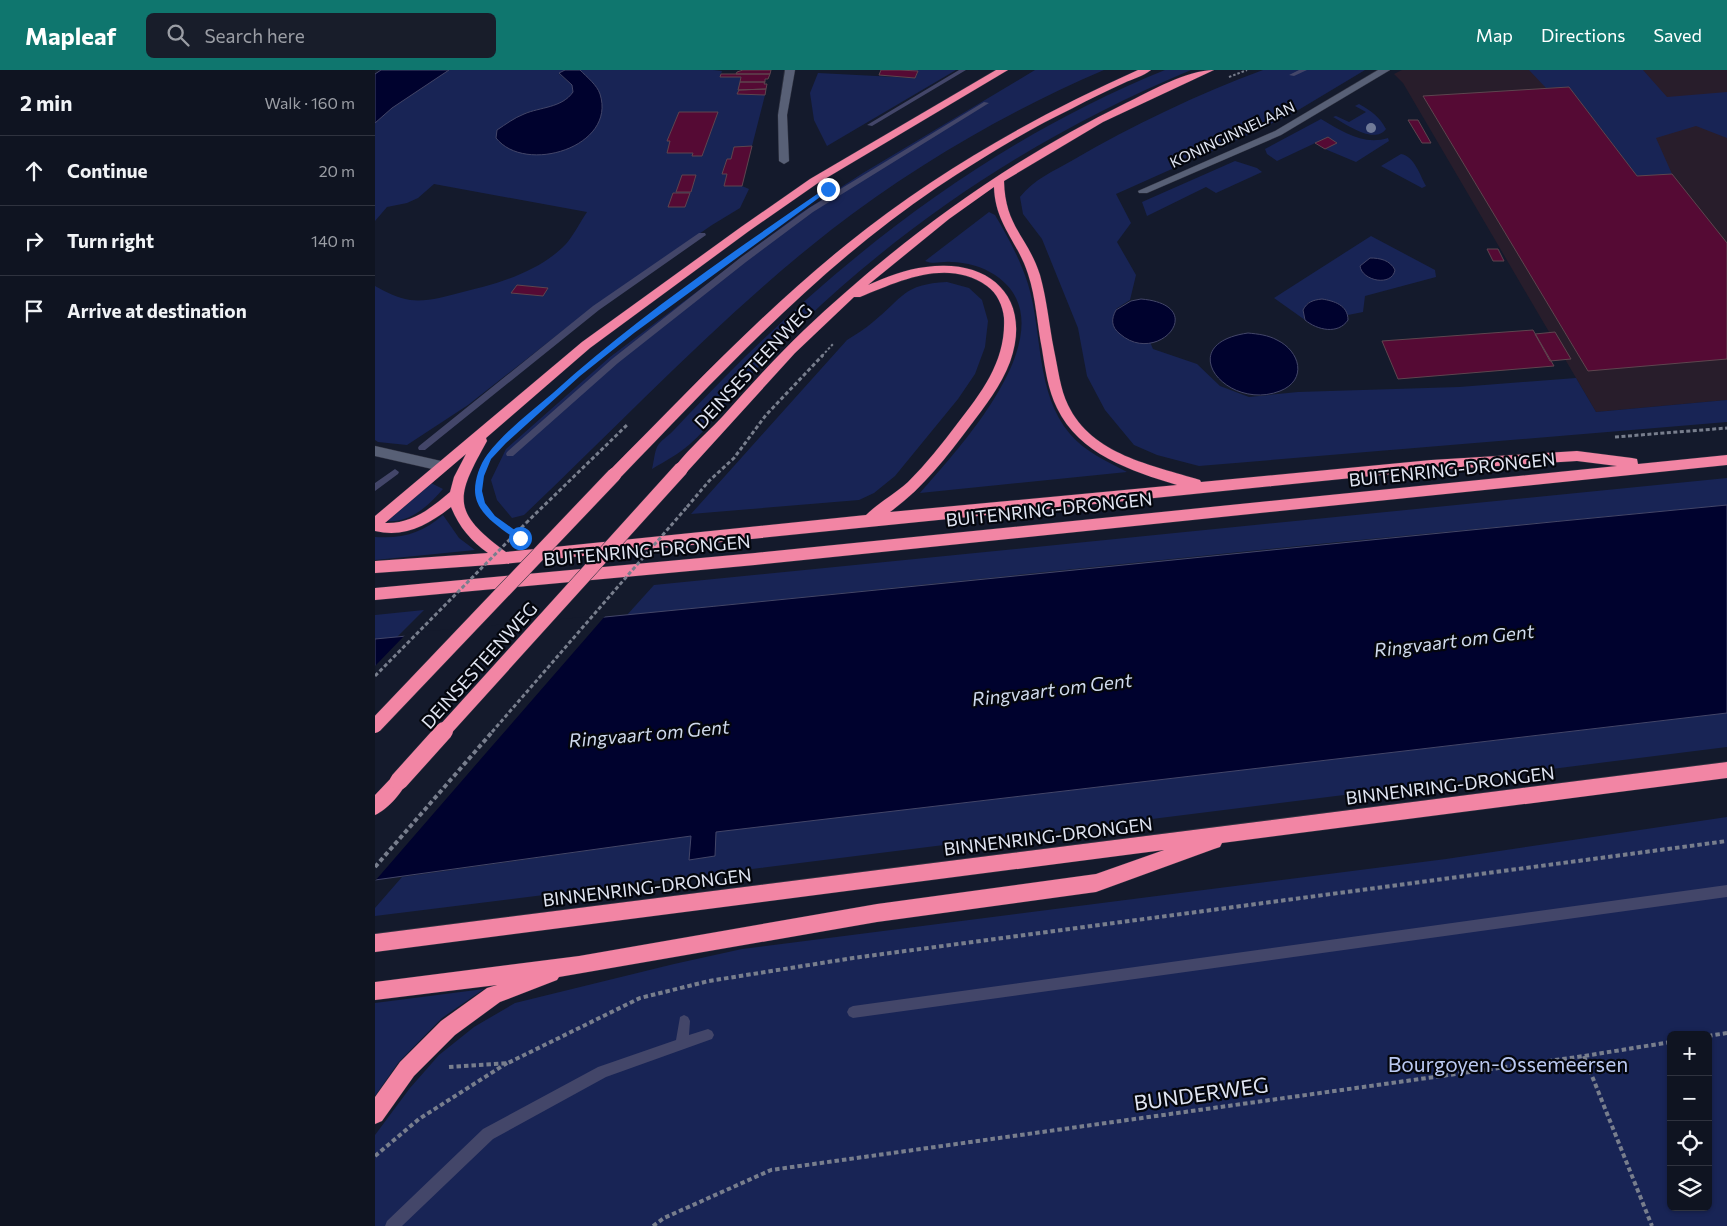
<!DOCTYPE html>
<html lang="en">
<head>
<meta charset="utf-8">
<style>
  body { margin:0; font-family:Commissioner,sans-serif; background:#181d2a; color:#f1f3f6 }
  .controls { position:absolute; right:15px; bottom:15px; display:grid; overflow:hidden; border-radius:8px; box-shadow:0 1px 4px #0004 }
  .controls button { width:45px; height:45px; display:grid; place-items:center; padding:0; border:0; border-bottom:1px solid #2f333f; background:#0f1421; color:#f1f3f6; font:25px sans-serif }
  .stop { position:absolute; width:15px; height:15px; margin:-11px; border:4px solid #1a73e8; border-radius:50%; background:#fff }
  .stop.end { background:#1a73e8; border-color:#fff; box-shadow:0 1px 5px #0008 }
  .list { margin:0; padding:0; list-style:none }
  h2 { display:flex; justify-content:space-between; align-items:center; height:65px; margin:0; padding:0 20px; font-size:21px }
  h2 small { font-size:16px; font-weight:400; color:#9b9ea5 }
  .list li { display:grid; grid-template-columns:32px 1fr auto; gap:15px; align-items:center; box-sizing:border-box; height:70px; padding:0 20px; border-top:1px solid #2f333f }
  .list b { display:block; font-size:19px; white-space:nowrap }
  .list em { font-size:16px; font-style:normal; color:#9b9ea5 }
  .icon { flex:none; width:28px; height:28px; fill:none; stroke:currentColor; stroke-width:2; stroke-linecap:round; stroke-linejoin:round }
  .map { position:relative; flex:none; width:1352px; height:1156px; overflow:hidden }
  header { display:flex; align-items:center; gap:30px; box-sizing:border-box; height:70px; padding:0 25px; background:#0f766e; color:#fff }
  header strong { font-size:24px }
  nav { display:flex; gap:28px; margin-inline-start:auto; font-size:18px }
  .search { width:350px; height:45px; background:#181d2a; display:flex; align-items:center; gap:12px; box-sizing:border-box; padding:0 18px; border-radius:8px; color:#9b9ea5; font-size:19px }
  main { display:flex }
  aside { flex:1; background:#0f1421 }
  .map>svg:first-child { display:block }
  .industrial { fill:#281d2b }
  .green { fill:#182455; fill-rule:evenodd }
  .water { fill:#00022e; stroke:#434669 }
  .pier { fill:#141a2c }
  .lines { fill:none; stroke-linecap:round; stroke-linejoin:round }
  .stream { fill:#434669; fill-rule:evenodd }
  .building { fill:#550a34; stroke:#5e454f }
  .lane-casing { stroke:#2f3240; stroke-width:1 }
  .street-casing { stroke:#2f3240; stroke-width:1 }
  .highway-casing { stroke:#2f3240; stroke-width:1 }
  .path-far2 { stroke:#787e8d; stroke-width:2; stroke-dasharray:2.5 2; stroke-linecap:butt }
  .path-far1 { stroke:#787e8d; stroke-width:3; stroke-dasharray:4 2.5; stroke-linecap:butt }
  .path { stroke:#787e8d; stroke-width:4; stroke-dasharray:4.5 3; stroke-linecap:butt }
  .lane { fill:#586076; fill-rule:evenodd }
  .street { fill:#586076; fill-rule:evenodd }
  .highway { fill:#f285a4; fill-rule:evenodd }
  .highway-bridge-far1-casing { stroke:#2f3240; stroke-width:15; stroke-linecap:butt }
  .highway-bridge-casing { stroke:#2f3240; stroke-width:19; stroke-linecap:butt }
  .path-bridge-far1 { stroke:#787e8d; stroke-width:3; stroke-dasharray:4 2.5; stroke-linecap:butt }
  .path-bridge { stroke:#787e8d; stroke-width:4; stroke-dasharray:4.5 3; stroke-linecap:butt }
  .highway-bridge-far1 { stroke:#f285a4; stroke-width:14 }
  .highway-bridge { stroke:#f285a4; stroke-width:18 }
  .tree { fill:#707a98 }
  .route { fill:#1a73e8 }
  .labels { text-anchor:middle; dominant-baseline:central; stroke-width:4.5; stroke-linejoin:round; paint-order:stroke }
  .far-street-label { font-size:15px; fill:#e0e5f2; stroke:#04060d }
  .street-label { font-size:18px; fill:#e0e5f2; stroke:#04060d }
  .water-label { font-size:19px; font-style:italic; fill:#d0daed; stroke:#04060d }
  .near-park-label { font-size:21px; fill:#bbc9f1; stroke:#04060d }
  .near-street-label { font-size:21px; fill:#e0e5f2; stroke:#04060d }
</style>
</head>
<body>
<header>
<strong>Mapleaf</strong>
<div class="search"><svg class="icon" aria-label="search" viewBox="0 0 24 24"><circle cx="10" cy="10" r="6"/><path d="M15 15l6 6"/></svg>Search here</div>
<nav><a>Map</a><a>Directions</a><a>Saved</a></nav>
</header>
<main>
<aside>
<h2>2 min<small>Walk · 160 m</small></h2>
<ul class="list">
<li><svg class="icon" aria-label="ahead" viewBox="0 0 24 24"><path d="M12 20V5M6 11l6-6 6 6"/></svg><div><b>Continue</b></div><em>20 m</em></li>
<li><svg class="icon" aria-label="right" viewBox="0 0 24 24"><path d="M7 20v-9h11M14 6l5 5-5 5"/></svg><div><b>Turn right</b></div><em>140 m</em></li>
<li><svg class="icon" aria-label="arrive" viewBox="0 0 24 24"><path d="M6 21V4h12l-3 4 3 4H6"/></svg><div><b>Arrive at destination</b></div></li>
</ul>
</aside>
<div class="map">
<svg width="1352" height="1156" viewBox="0 0 1352 1156">
  <rect width="100%" height="100%" fill="#141a2c"/>
  <path class="industrial" d="M 1027,0 L 1352,0 L 1352,330 L 1221,342 L 1028,13 L 1019,4 Z"/>
  <path class="green" d="M 74,0 L 190,0 L 184,4 L 197,15 L 198,23 C 188,37 166,39 150,43 L 205,73 C 234,47 233,27 205,0 L 338,0 L 347,1 L 345,7 L 366,7 L 363,24 L 390,25 L 377,76 L 359,77 L 356,89 L 352,89 L 348,104 L 352,104 L 349,116 L 367,116 L 374,119 L 365,138 L 337,155 L 218,237 L 93,335 L 32,375 L 3,372 L 0,370 L 0,216 C 11,222 22,228 35,230 C 52,232 69,227 84,223 C 121,214 163,203 191,174 C 199,165 205,152 212,142 L 59,114 L 43,128 L 32,133 L 12,137 L 0,151 L 0,53 L 17,38 ZM 304,42 L 327,86 L 317,86 L 318,83 L 292,83 L 295,71 L 293,71 ZM 142,215 L 173,218 L 167,226 L 137,223 Z
    M 524,0 L 581,0 L 452,76 L 439,50 L 435,23 L 443,3 L 540,8 L 543,2 Z
    M 660,0 L 729,0 C 631,42 540,95 456,160 C 346,246 250,349 149,445 L 137,448 L 122,430 L 116,410 L 131,379 L 235,287 L 332,214 L 423,145 L 488,103 Z
    M 790,0 L 816,0 C 672,60 541,144 428,252 C 408,272 387,293 367,314 C 350,333 334,358 315,374 C 304,384 290,391 277,399 C 279,392 279,384 282,377 C 285,371 293,366 298,361 C 314,344 331,326 348,309 C 475,180 620,69 790,0 Z
    M 888,0 L 990,0 L 925,39 L 884,60 L 741,124 L 756,153 L 742,172 L 761,205 L 755,230 L 741,239 L 766,272 L 775,272 L 778,279 L 822,294 L 845,316 L 874,327 L 923,322 L 1084,317 L 1201,308 L 1221,342 L 1352,330 L 1352,352 L 824,396 L 782,385 L 759,375 L 730,340 L 712,306 L 703,258 L 667,169 L 648,144 L 645,127 C 659,109 679,101 698,90 C 758,55 823,24 888,0 Z
    M 1154,0 L 1268,0 L 1292,27 L 1352,22 L 1352,68 L 1321,56 L 1281,68 L 1297,104 L 1262,106 L 1194,17 L 1171,18 Z
    M 984,34 C 996,41 1004,46 1011,59 C 999,75 971,54 958,47 L 961,46 L 974,52 L 991,42 L 980,36 Z
    M 946,49 C 967,61 988,76 1013,68 L 1014,71 L 981,92 L 950,79 L 962,73 L 953,67 L 902,91 L 892,84 L 890,79 Z
    M 1026,84 C 1039,86 1045,105 1051,116 L 1047,118 L 1006,96 Z
    M 860,91 L 882,98 L 887,102 L 841,123 L 831,117 L 772,146 L 767,132 Z
    M 614,142 L 620,145 C 633,167 645,189 653,214 C 668,263 660,322 695,364 C 710,382 732,391 752,402 L 545,423 C 583,379 698,257 620,205 C 608,197 591,192 576,192 C 567,191 559,195 550,191 Z
    M 996,166 L 1060,200 L 1061,207 L 990,226 L 988,242 L 973,245 L 967,236 L 934,232 L 928,240 L 930,250 L 899,228 Z
    M 572,212 L 594,218 L 607,230 L 613,251 L 610,277 L 600,304 L 583,329 L 520,406 L 499,423 L 484,430 L 316,444 L 472,270 C 481,264 490,259 498,252 C 528,228 528,214 572,212 Z
    M 1352,408 L 1352,435 L 964,472 L 252,545 L 279,515 Z
    M 56,413 L 68,419 C 54,435 36,453 12,451 Z
    M 68,445 L 84,468 L 100,480 L 0,490 L 0,467 C 28,469 47,463 68,445 Z
    M 49,540 L 22,567 L 0,569 L 0,545 Z
    M 1352,643 L 1352,677 L 0,846 L 0,838 L 27,807 L 316,766 L 315,790 L 340,786 L 341,762 Z
    M 1352,747 L 1352,1156 L 0,1156 L 0,1065 L 35,1018 L 64,985 L 99,957 L 140,933 L 299,894 L 367,879 L 1071,789 ZM 1296,965 L 1333,965 L 1333,1137 L 1296,1137 Z
    M 109,919 L 67,948 L 23,993 L 0,1026 L 0,933 Z"/>
  <path class="water" d="M 6,0 L 74,0 L 17,38 L 0,53 L 0,4 Z
    M 190,0 L 205,0 C 212,7 222,15 225,24 C 242,77 150,105 121,68 L 122,60 C 131,54 139,48 149,44 C 165,37 187,38 198,22 L 197,15 L 184,3 Z
    M 995,188 C 1005,188 1015,190 1020,200 C 1017,217 987,211 985,196 Z
    M 766,229 C 836,235 783,297 745,264 C 736,257 736,249 741,240 L 756,231 Z
    M 947,229 C 959,231 973,235 973,250 C 963,265 942,260 930,250 L 928,240 C 932,232 938,230 947,229 Z
    M 873,263 C 883,264 893,265 902,270 C 925,281 933,310 905,321 C 852,342 796,274 873,263 Z
    M 1352,435 L 1352,643 L 341,762 L 340,786 L 314,790 L 316,766 L 0,810 L 0,569 C 451,527 901,478 1352,435 Z"/>
  <path class="pier" d="M 231,545 L 111,683 L 0,811 L 0,596 L 32,563 Z"/>
  <g class="lines">
    <path class="stream" d="M 584,0 L 591,0 L 497,56 L 492,55 Z
      M 924,0 L 932,0 L 919,6 L 914,5 Z
      M 609,32 L 614,33 L 438,142 L 371,192 L 243,293 L 138,386 L 132,386 L 131,384 L 132,382 L 237,289 L 365,188 L 434,138 Z
      M 324,163 L 330,163 L 331,165 L 224,240 L 50,380 L 44,380 L 43,378 L 44,376 L 218,236 Z
      M 20,399 L 24,402 L 23,404 L 0,421 L 0,413 Z
      M 1352,815 L 1352,827 L 478,948 L 474,946 L 472,942 L 474,938 L 478,936 Z
      M 309,945 L 313,947 L 315,951 L 314,965 L 333,959 L 337,961 L 339,965 L 337,969 L 231,1007 L 118,1069 L 27,1156 L 10,1156 L 12,1151 L 108,1059 L 223,997 L 301,970 L 305,947 Z"/>
  </g>
  <path class="building" d="M 396,0 L 395,4 L 361,4 L 362,2 L 368,0 Z
    M 506,0 L 524,0 L 543,1 L 540,8 L 504,5 Z
    M 346,4 L 395,4 L 393,9 L 390,9 L 390,12 L 365,12 L 366,7 L 345,7 Z
    M 365,12 L 390,12 L 389,14 L 392,14 L 391,19 L 363,20 Z
    M 1194,17 L 1262,106 L 1297,104 L 1352,173 L 1352,289 L 1213,301 L 1048,26 Z
    M 391,19 L 390,25 L 362,24 L 364,20 Z
    M 304,42 L 343,42 L 327,86 L 317,86 L 318,83 L 292,83 L 295,71 L 292,71 Z
    M 1033,50 L 1043,50 L 1056,73 L 1047,73 Z
    M 953,67 L 962,73 L 950,79 L 940,73 Z
    M 377,76 L 367,116 L 349,116 L 352,104 L 347,104 L 352,89 L 356,89 L 359,77 Z
    M 307,105 L 321,105 L 316,122 L 301,122 Z
    M 298,123 L 315,123 L 310,137 L 293,137 Z
    M 1112,179 L 1123,179 L 1129,191 L 1118,191 Z
    M 142,215 L 173,218 L 168,226 L 136,223 Z
    M 1158,260 L 1179,296 L 1023,309 L 1007,271 Z
    M 1180,262 L 1196,289 L 1175,291 L 1160,264 Z"/>
  <g class="lines">
    <defs>
      <path id="lane" d="M 0,376 L 66,391 L 71,392 L 73,396 L 71,400 L 66,401 L 0,386 Z"/>
      <path id="street" d="M 410,0 L 420,0 L 412,45 L 414,91 L 409,94 L 404,91 L 403,45 Z
        M 1003,0 L 1015,0 L 906,65 L 772,123 L 764,123 L 763,121 L 900,61 Z"/>
      <path id="highway" d="M 621,0 L 633,0 L 443,113 L 374,161 L 215,278 L 111,368 L 112,371 C 81,427 75,441 131,482 L 491,445 C 503,433 520,424 533,412 C 551,394 567,374 582,354 C 607,322 631,291 629,248 C 628,236 622,223 612,216 C 572,188 525,211 485,227 L 479,227 L 420,283 L 311,403 L 301,403 L 299,399 C 307,385 335,360 348,346 C 374,317 400,288 428,261 C 524,170 632,91 751,33 C 776,21 812,0 839,0 L 728,52 L 629,111 C 630,157 653,167 665,205 C 672,230 674,255 679,280 C 683,298 685,319 693,335 C 717,385 777,395 825,410 L 826,412 L 1056,390 L 1202,381 L 1257,388 L 1262,389 L 1263,394 L 1352,385 L 1352,395 L 380,495 L 0,530 L 0,518 L 380,483 L 1242,396 L 1202,391 L 1056,400 L 129,494 L 0,503 L 0,491 L 113,483 C 96,471 84,457 76,437 C 53,455 30,468 0,461 L 0,446 L 207,272 L 366,157 L 435,109 ZM 619,117 C 620,154 643,172 653,204 C 661,228 662,254 667,279 C 670,298 673,320 682,338 C 704,384 756,401 802,415 L 515,442 C 547,419 571,388 595,356 C 610,336 626,316 635,292 C 658,227 614,188 551,197 C 531,199 512,207 493,215 L 574,149 ZM 91,384 L 79,407 L 75,422 C 56,438 37,454 10,453 Z
        M 763,0 L 776,0 C 769,6 757,9 749,13 C 732,21 714,29 698,38 C 650,61 605,89 561,118 C 441,199 344,306 244,409 L 234,409 L 232,405 L 234,401 C 311,324 386,243 472,174 C 561,102 660,46 763,0 Z
        M 1352,692 L 1352,708 L 847,773 L 845,777 L 839,779 L 721,822 L 502,852 L 184,907 L 182,910 L 125,932 L 80,965 L 39,1006 L 7,1051 L 0,1054 L 0,1027 L 25,992 L 66,951 L 112,918 L 122,915 L 0,930 L 0,912 L 204,886 L 502,834 L 721,804 L 789,780 L 0,882 L 0,864 Z
        M 24,703 L 30,706 L 32,711 C 27,723 12,740 0,745 L 0,725 L 18,706 Z"/>
    </defs>
    <use href="#lane" class="lane-casing"/>
    <use href="#street" class="street-casing"/>
    <use href="#highway" class="highway-casing"/>
    <path class="path-far2" d="M 854,7 L 872,0
      M 447,286 L 458,274"/>
    <path class="path-far1" d="M 1240,367 L 1352,358
      M 312,437 L 334,411 L 359,388 L 391,345 L 448,285
      M 151,453 L 252,355"/>
    <path class="path" d="M 1333,966 L 1352,963
      M 1209,986 L 1277,1156
      M 74,997 L 133,993 L 265,928 L 334,911 L 478,888 L 1352,771
      M 0,1086 L 44,1049 L 132,993
      M 278,1156 L 289,1148 L 396,1100 L 1209,986 L 1296,972"/>
    <use href="#lane" class="lane"/>
    <use href="#street" class="street"/>
    <use href="#highway" class="highway"/>
    <defs>
      <path id="highway-bridge-far1" d="M 0,656 L 239,405
        M 68,662 L 306,399"/>
      <path id="highway-bridge" d="M 24,711 L 69,661"/>
    </defs>
    <use href="#highway-bridge-far1" class="highway-bridge-far1-casing"/>
    <use href="#highway-bridge" class="highway-bridge-casing"/>
    <path class="path-bridge-far1" d="M 0,606 L 151,453
      M 117,662 L 312,437"/>
    <path class="path-bridge" d="M 0,797 L 118,661"/>
    <use href="#highway-bridge-far1" class="highway-bridge-far1"/>
    <use href="#highway-bridge" class="highway-bridge"/>
  </g>
  <circle class="tree" cx="996" cy="58" r="5"/>
  <path class="route" d="M 451,118 L 456,119 L 259,263 L 205,306 L 131,373 L 116,389 L 109,406 L 107,421 L 110,433 L 120,446 L 148,466 L 148,470 L 142,470 C 126,458 100,444 100,420 C 100,409 105,394 112,385 C 130,361 156,342 178,323 C 261,248 359,181 451,118 Z"/>
  <g class="labels">
    <g class="far-street-label">
      <text transform="translate(857 64) rotate(-25)">KONINGINNELAAN</text>
    </g>
    <g class="street-label">
      <text transform="translate(378 296) rotate(-47)">DEINSESTEENWEG</text>
      <text transform="translate(1077 399) rotate(-6)">BUITENRING-DRONGEN</text>
      <text transform="translate(674 439) rotate(-6)">BUITENRING-DRONGEN</text>
      <text transform="translate(272 480) rotate(-5)">BUITENRING-DRONGEN</text>
      <text transform="translate(104 595) rotate(-48)">DEINSESTEENWEG</text>
      <text transform="translate(1075 715) rotate(-7)">BINNENRING-DRONGEN</text>
      <text transform="translate(673 766) rotate(-7)">BINNENRING-DRONGEN</text>
      <text transform="translate(272 817) rotate(-7)">BINNENRING-DRONGEN</text>
    </g>
    <g class="water-label">
      <text transform="translate(1079 570) rotate(-7)">Ringvaart om Gent</text>
      <text transform="translate(677 619) rotate(-7)">Ringvaart om Gent</text>
      <text transform="translate(274 663) rotate(-5)">Ringvaart om Gent</text>
    </g>
    <g class="near-park-label">
      <text x="1133" y="993">Bourgoyen-Ossemeersen</text>
    </g>
    <g class="near-street-label">
      <text transform="translate(826 1023) rotate(-8)">BUNDERWEG</text>
    </g>
  </g>
</svg>
<div class="controls">
<button>+</button>
<button>−</button>
<button><svg class="icon" aria-label="locate" viewBox="0 0 24 24"><circle cx="12" cy="12" r="6"/><path d="M12 2v4M12 18v4M2 12h4M18 12h4"/></svg></button>
<button><svg class="icon" aria-label="layers" viewBox="0 0 24 24"><path d="M12 4l9 5-9 5-9-5zM3 14l9 5 9-5"/></svg></button>
</div>
<div class="stop" style="left:145px;top:468px"></div>
<div class="stop end" style="left:453px;top:119px"></div>
</div>
</main>
</body>
</html>
